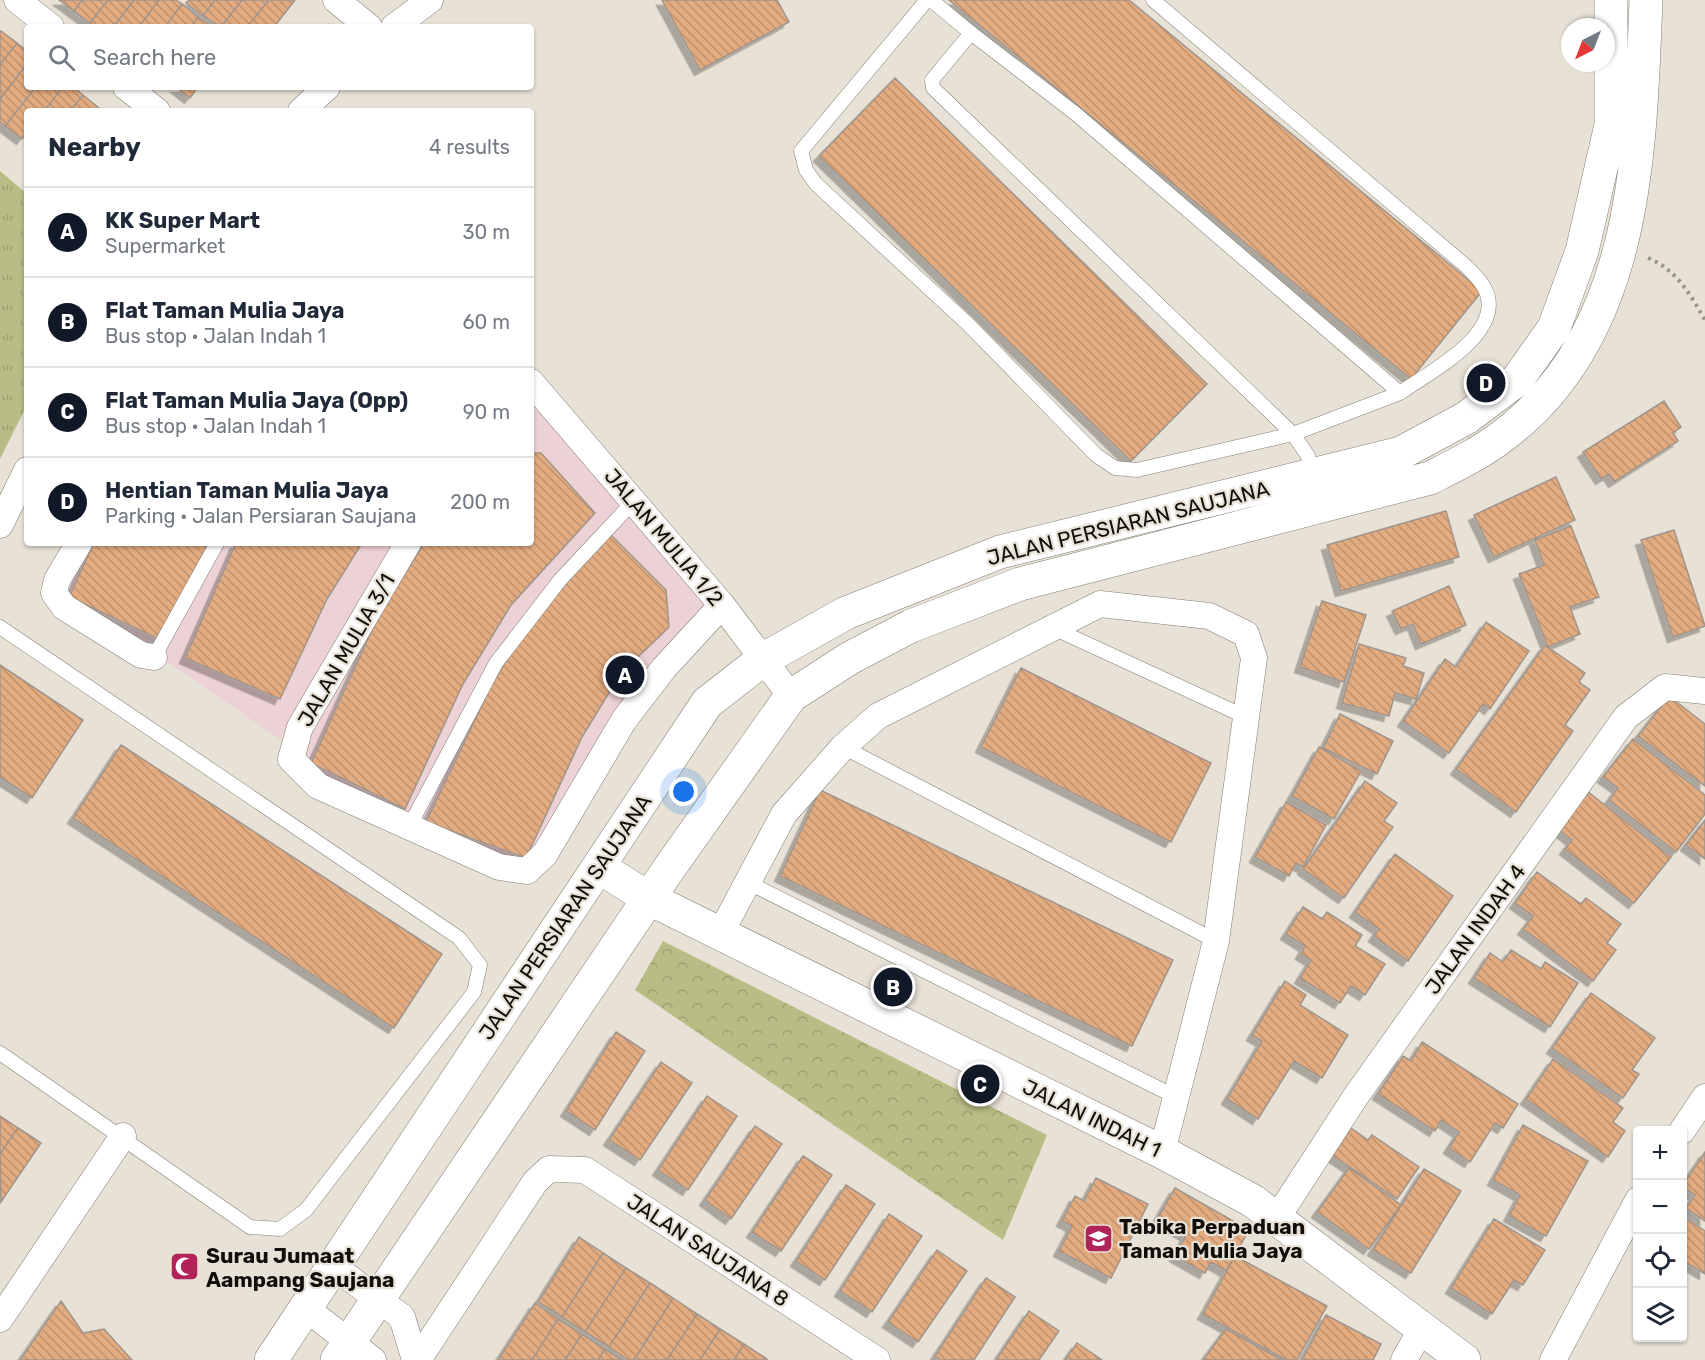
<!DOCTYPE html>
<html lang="en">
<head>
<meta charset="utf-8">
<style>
  body { margin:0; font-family:Rubik,sans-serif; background:#f2f2f3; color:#1f2937 }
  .controls { position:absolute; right:18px; bottom:18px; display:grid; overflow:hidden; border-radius:6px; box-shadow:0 2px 4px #0004 }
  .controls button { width:54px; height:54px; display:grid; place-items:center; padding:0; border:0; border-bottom:2px solid #e0e1e3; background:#fff; color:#1f2937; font:30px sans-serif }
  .compass { position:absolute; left:1561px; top:18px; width:54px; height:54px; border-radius:50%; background:#fff; box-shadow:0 2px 4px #0004; rotate:222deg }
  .you { position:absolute; left:684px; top:792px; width:21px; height:21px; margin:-15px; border:4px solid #fff; border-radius:50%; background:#1a73e8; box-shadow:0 0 0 9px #1a73e833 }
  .badge { display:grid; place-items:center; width:39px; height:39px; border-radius:50%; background:#111827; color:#fff; font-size:20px; font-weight:700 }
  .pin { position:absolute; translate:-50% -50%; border:3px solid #fff; box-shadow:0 2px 6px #0006 }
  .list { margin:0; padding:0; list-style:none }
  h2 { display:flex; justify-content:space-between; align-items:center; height:78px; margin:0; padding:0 24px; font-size:26px }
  h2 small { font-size:20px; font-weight:400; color:#747a83 }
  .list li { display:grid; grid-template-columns:39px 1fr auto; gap:18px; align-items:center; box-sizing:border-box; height:90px; padding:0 24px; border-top:2px solid #e0e1e3 }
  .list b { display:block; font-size:22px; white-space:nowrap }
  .list p { margin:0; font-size:20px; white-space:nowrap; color:#747a83 }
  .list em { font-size:20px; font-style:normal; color:#747a83 }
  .icon { flex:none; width:33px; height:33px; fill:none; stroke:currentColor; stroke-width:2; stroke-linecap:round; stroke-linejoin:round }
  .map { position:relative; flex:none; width:1705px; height:1360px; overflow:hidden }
  .search { position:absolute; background:#fff; box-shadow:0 2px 4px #0004; left:24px; top:24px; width:510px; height:66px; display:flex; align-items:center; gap:15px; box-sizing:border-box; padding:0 21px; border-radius:6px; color:#747a83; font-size:22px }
  .panel { position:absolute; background:#fff; box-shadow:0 2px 4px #0004; left:24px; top:108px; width:510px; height:438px; border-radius:6px }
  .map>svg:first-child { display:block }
  .commercial { fill:#ecd1d5 }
  .grass { fill:url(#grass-tufts) }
  .park { fill:url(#park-crowns) }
  .building { fill:url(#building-back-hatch); stroke:#a0958d; stroke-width:1.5; filter:url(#shadow) }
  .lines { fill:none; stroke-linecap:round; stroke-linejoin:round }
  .service-casing { stroke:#837e73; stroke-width:15 }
  .minor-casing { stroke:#837e73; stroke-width:27 }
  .tertiary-casing { stroke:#837e73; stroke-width:34 }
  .path { stroke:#98948b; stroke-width:4; stroke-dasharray:3 4.5; stroke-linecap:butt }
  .service { stroke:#fff; stroke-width:14 }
  .minor { stroke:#fff; stroke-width:26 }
  .tertiary { stroke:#fff; stroke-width:33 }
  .labels { text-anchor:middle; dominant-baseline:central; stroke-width:4.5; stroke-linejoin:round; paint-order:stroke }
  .street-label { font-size:21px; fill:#110f0b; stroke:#e8e2d6 }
  .poi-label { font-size:21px; font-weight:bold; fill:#110f0b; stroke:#e8e2d6; text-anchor:start }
</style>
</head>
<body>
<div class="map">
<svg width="1705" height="1360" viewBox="0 0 1705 1360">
  <defs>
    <pattern id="grass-tufts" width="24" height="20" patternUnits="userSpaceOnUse" patternTransform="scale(1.5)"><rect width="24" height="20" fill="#b9bc84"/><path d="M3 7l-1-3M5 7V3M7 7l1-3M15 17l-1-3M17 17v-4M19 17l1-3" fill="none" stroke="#9ea071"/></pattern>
    <pattern id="park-crowns" width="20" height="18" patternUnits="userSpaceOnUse" patternTransform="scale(1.5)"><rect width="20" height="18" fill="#b9bc84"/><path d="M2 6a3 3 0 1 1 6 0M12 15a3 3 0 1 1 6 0" fill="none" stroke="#9ea071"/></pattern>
    <pattern id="building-back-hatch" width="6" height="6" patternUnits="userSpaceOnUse" patternTransform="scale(1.5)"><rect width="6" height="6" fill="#e2ab80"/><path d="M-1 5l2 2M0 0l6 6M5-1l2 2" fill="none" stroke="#c1926d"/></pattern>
    <filter id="shadow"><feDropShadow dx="-5.5" dy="5.5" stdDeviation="0" flood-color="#0004"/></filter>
  </defs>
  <rect width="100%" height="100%" fill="#e8e2d6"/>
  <path class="commercial" d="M 531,398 L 706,606 L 538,847 L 522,863 L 322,778 L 303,755 L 66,592 L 90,543 L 531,543 Z"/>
  <path class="grass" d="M 0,171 L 27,194 L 27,405 L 0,459 Z"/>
  <path class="park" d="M 663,941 L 1047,1135 L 1003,1240 L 635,990 Z"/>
  <path class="building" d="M 59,0 L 82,0 L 74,11 Z
    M 82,0 L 108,0 L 90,23 L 74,11 Z
    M 108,0 L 134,0 L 113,27 L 95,27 L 90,23 Z
    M 134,0 L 159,0 L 139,27 L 113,27 Z
    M 159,0 L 176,0 L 182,4 L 165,27 L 139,27 Z
    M 189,0 L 215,0 L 203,16 L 186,3 Z
    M 215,0 L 242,0 L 221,27 L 203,16 Z
    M 242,0 L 269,0 L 247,27 L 221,27 Z
    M 269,0 L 295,0 L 274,27 L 247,27 Z
    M 662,0 L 777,0 L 789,22 L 700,70 Z
    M 949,0 L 1129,0 L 1482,291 L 1411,379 Z
    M 182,4 L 198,17 L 191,27 L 165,27 Z
    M 198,17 L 212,27 L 191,27 Z
    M 1,31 L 17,43 L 0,65 L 0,31 Z
    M 17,43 L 27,51 L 27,64 L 0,99 L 0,65 Z
    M 27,64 L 27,87 L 36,87 L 5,126 L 0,122 L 0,99 Z
    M 895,78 L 1207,384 L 1131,461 L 819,156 Z
    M 36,87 L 63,87 L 44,111 L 27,111 L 27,132 L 22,139 L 5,126 Z
    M 63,87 L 73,87 L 83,95 L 70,111 L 44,111 Z
    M 176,87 L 198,87 L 190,98 Z
    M 83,95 L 99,108 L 97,111 L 70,111 Z
    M 1664,401 L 1681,427 L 1673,433 L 1678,441 L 1614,482 L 1609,474 L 1601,479 L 1583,452 Z
    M 531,453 L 541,453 L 595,513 L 511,605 L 463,684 L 405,809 L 311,763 L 378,617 L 424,543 L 531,543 Z
    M 1556,477 L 1575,520 L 1494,557 L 1474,515 Z
    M 1446,511 L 1459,557 L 1341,591 L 1327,545 Z
    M 1571,526 L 1599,597 L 1570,607 L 1580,634 L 1548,647 L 1519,574 L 1544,565 L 1535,540 Z
    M 1674,530 L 1705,626 L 1673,637 L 1641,540 Z
    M 611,535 L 666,590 L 669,627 L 621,673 L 582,737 L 526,858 L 426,822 L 492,684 L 536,612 Z
    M 94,543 L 208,543 L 163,641 L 69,597 Z
    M 236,543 L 362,543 L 327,599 L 280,699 L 185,658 Z
    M 1449,586 L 1466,625 L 1421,644 L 1413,624 L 1401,629 L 1392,611 Z
    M 1322,601 L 1366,615 L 1344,682 L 1300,667 Z
    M 1486,622 L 1529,651 L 1490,709 L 1483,704 L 1449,753 L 1403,721 L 1445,659 L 1456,667 Z
    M 1359,644 L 1406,658 L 1403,666 L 1424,673 L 1416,699 L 1395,693 L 1389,716 L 1342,703 Z
    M 1545,645 L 1585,673 L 1579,682 L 1590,690 L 1565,725 L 1573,731 L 1516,812 L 1456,769 Z
    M 0,665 L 83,720 L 32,798 L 0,777 Z
    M 1021,668 L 1211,763 L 1171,842 L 981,747 Z
    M 1669,696 L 1705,724 L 1705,786 L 1638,736 Z
    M 1340,714 L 1393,741 L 1377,774 L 1323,748 Z
    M 1633,739 L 1705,795 L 1705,814 L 1676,852 L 1609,800 L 1618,788 L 1603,777 Z
    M 121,745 L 442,954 L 394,1028 L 73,818 Z
    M 1319,747 L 1361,771 L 1334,819 L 1292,796 Z
    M 1365,781 L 1397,803 L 1384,821 L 1393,827 L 1344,898 L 1303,869 Z
    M 820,790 L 1173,960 L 1132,1046 L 780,876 Z
    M 1587,791 L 1671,857 L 1634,903 L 1565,849 L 1572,840 L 1557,828 Z
    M 1286,802 L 1326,825 L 1303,867 L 1296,863 L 1289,876 L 1255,857 Z
    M 1705,820 L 1705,859 L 1686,845 Z
    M 1395,854 L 1453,896 L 1408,961 L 1374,936 L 1379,929 L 1355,912 Z
    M 1537,872 L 1581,904 L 1586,898 L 1621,924 L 1607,943 L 1616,950 L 1593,981 L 1523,929 L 1533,916 L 1515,903 Z
    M 1303,907 L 1322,919 L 1327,912 L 1362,935 L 1355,946 L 1385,964 L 1365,995 L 1351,986 L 1340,1003 L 1300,978 L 1311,960 L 1301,954 L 1305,946 L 1286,934 Z
    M 1511,950 L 1541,969 L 1545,962 L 1578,983 L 1550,1027 L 1474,978 L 1490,953 L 1503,962 Z
    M 1285,981 L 1306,995 L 1300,1005 L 1348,1035 L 1322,1078 L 1294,1061 L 1258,1119 L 1227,1099 L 1262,1041 L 1252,1035 Z
    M 1591,993 L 1655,1038 L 1632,1070 L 1639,1074 L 1623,1098 L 1552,1048 Z
    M 616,1032 L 645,1051 L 595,1130 L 566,1111 Z
    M 1422,1042 L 1518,1104 L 1503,1128 L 1495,1123 L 1470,1162 L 1449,1148 L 1459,1132 L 1441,1120 L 1435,1131 L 1378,1094 L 1403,1056 L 1411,1061 Z
    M 1553,1059 L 1623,1108 L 1613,1122 L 1625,1131 L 1608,1157 L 1526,1099 Z
    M 661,1062 L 692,1083 L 640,1160 L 609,1140 Z
    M 707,1096 L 737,1116 L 688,1190 L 658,1170 Z
    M 0,1116 L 18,1128 L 0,1154 Z
    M 1523,1125 L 1588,1161 L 1546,1236 L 1509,1216 L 1520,1195 L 1493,1180 Z
    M 755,1126 L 782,1144 L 731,1219 L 705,1200 Z
    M 18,1128 L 41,1143 L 1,1202 L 0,1154 Z
    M 1351,1128 L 1368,1140 L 1372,1135 L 1419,1167 L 1397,1199 L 1332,1155 Z
    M 1705,1152 L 1705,1221 L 1686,1208 L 1695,1195 L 1682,1186 Z
    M 803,1156 L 832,1175 L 781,1251 L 752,1232 Z
    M 1349,1168 L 1401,1205 L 1369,1249 L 1317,1212 Z
    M 1424,1169 L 1461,1191 L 1411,1273 L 1373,1250 Z
    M 1096,1178 L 1148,1204 L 1111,1278 L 1059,1251 L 1072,1226 L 1062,1221 L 1075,1196 L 1084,1201 Z
    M 846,1185 L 875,1204 L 825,1280 L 796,1261 Z
    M 1175,1188 L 1249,1230 L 1226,1271 L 1211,1262 L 1205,1273 L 1175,1256 L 1186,1235 L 1157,1219 Z
    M 889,1214 L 922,1236 L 872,1312 L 840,1291 Z
    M 1494,1219 L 1545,1250 L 1523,1285 L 1514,1280 L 1492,1314 L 1451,1288 Z
    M 1687,1219 L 1705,1231 L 1705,1274 L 1682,1260 L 1682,1226 Z
    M 579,1237 L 603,1253 L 562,1317 L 538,1302 Z
    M 937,1250 L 967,1271 L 918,1342 L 888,1322 Z
    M 603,1253 L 626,1268 L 585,1332 L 562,1317 Z
    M 1235,1256 L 1327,1306 L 1297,1360 L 1286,1360 L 1203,1314 Z
    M 626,1268 L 650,1283 L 609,1347 L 585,1332 Z
    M 986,1278 L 1015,1297 L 974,1360 L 940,1360 L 935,1356 Z
    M 650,1283 L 673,1298 L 634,1360 L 628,1360 L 609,1347 Z
    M 673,1298 L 697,1314 L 667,1360 L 634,1360 Z
    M 61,1301 L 83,1333 L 104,1329 L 132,1360 L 20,1360 Z
    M 535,1303 L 558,1319 L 532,1360 L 498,1360 Z
    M 1029,1311 L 1059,1331 L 1039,1360 L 996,1360 Z
    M 697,1314 L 720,1329 L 700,1360 L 667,1360 Z
    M 1326,1315 L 1381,1344 L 1373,1360 L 1302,1360 Z
    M 558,1319 L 582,1334 L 565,1360 L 532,1360 Z
    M 720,1329 L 744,1344 L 734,1360 L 700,1360 Z
    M 1226,1329 L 1282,1360 L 1203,1360 Z
    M 582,1334 L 605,1349 L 598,1360 L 565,1360 Z
    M 1077,1343 L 1102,1360 L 1065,1360 Z
    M 744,1344 L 767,1359 L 766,1360 L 734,1360 Z
    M 605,1349 L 622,1360 L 598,1360 Z"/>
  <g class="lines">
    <defs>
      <path id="service" d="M 927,0 L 801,151 L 806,170 L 816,184 L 969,325 L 1096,455 L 1115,468 L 1137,470 L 1293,434 L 1400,393 L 1076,114 L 971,33 L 932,80 L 933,88 L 1293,434 L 1308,456 L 1313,477
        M 931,0 L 971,33
        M 1153,0 L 1467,267 C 1473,273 1481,281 1485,289 C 1507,333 1428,373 1400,393
        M 0,627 L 459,938 L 480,965 L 474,992 L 306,1210 L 280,1229 L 250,1227 L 0,1053
        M 1053,628 L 1246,717
        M 154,657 L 217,543
        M 843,747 L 1216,941
        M 409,827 L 496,663 L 560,580 L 634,501
        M 747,882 L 1176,1097"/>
      <path id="minor" d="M 17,0 L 51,27
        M 336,0 L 369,27
        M 394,27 L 430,0
        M 126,87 L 157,111
        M 301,111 L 327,87
        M 531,382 L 722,605 L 791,696
        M 0,525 L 27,470
        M 79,543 L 57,580 L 54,593 L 64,607 L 141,655 L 154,657
        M 408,543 L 300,727 L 291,759 L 318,786 L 499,867 L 527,871 L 545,854 L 624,720 L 664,668 L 722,605
        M 720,934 L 784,814 L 843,747 L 878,716 L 1100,604 L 1209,616 L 1246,634 L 1254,658 L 1216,941 L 1162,1152
        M 1682,1131 L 1705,1097
        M 1277,1218 L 1356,1096 L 1626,717 L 1665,687 L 1705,691
        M 333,1266 L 402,1317 L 415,1360
        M 304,1307 L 373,1360
        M 0,1319 L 123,1136
        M 418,1360 L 535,1182 L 549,1169 L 585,1170 L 877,1360
        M 1404,1360 L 1422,1328
        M 1553,1360 L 1638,1200"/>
      <path id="tertiary" d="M 599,867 L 648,898 L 1162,1152 L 1253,1201 L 1464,1360
        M 271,1360 L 707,703 L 762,660 L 846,613 L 1000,552 L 1401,453 L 1466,418 L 1517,380 L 1554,328 L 1582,251 L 1611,125 L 1611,0
        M 337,1360 L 668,870 L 791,696 L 850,658 L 911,626 L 1020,584 L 1430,478 C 1456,465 1481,453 1504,435 C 1638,334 1640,151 1646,0"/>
    </defs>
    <use href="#service" class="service-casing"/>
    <use href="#minor" class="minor-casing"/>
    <use href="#tertiary" class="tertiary-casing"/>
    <path class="path" d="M 1648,258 C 1677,270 1690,294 1705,320"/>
    <use href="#service" class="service"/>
    <use href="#minor" class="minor"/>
    <use href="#tertiary" class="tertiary"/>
  </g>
  <defs>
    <symbol id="school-square" viewBox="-11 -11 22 22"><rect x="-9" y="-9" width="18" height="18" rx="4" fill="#b12359" stroke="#e8e2d6"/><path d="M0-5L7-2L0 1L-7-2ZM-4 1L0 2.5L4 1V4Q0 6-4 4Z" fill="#fff"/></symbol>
    <symbol id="mosque-square" viewBox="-11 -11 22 22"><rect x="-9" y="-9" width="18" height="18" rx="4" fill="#b12359" stroke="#e8e2d6"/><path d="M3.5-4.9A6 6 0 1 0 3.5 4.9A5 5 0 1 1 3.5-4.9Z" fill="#fff"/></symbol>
  </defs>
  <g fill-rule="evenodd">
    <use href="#school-square" x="1082" y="1222" width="33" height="33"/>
    <use href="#mosque-square" x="168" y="1250" width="33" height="33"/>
  </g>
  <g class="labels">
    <g class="street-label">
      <text transform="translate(1128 523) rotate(-14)">JALAN PERSIARAN SAUJANA</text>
      <text transform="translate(664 537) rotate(50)">JALAN MULIA 1/2</text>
      <text transform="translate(346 650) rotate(-60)">JALAN MULIA 3/1</text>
      <text transform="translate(565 917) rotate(-56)">JALAN PERSIARAN SAUJANA</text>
      <text transform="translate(1475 929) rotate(-54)">JALAN INDAH 4</text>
      <text transform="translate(1092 1118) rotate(26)">JALAN INDAH 1</text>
      <text transform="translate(708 1250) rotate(33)">JALAN SAUJANA 8</text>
    </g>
    <g class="poi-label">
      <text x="1119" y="1226">Tabika Perpaduan<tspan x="1119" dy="24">Taman Mulia Jaya</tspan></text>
      <text x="206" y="1255">Surau Jumaat<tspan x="206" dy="24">Aampang Saujana</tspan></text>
    </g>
  </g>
</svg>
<div class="controls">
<button>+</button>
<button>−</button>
<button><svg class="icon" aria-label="locate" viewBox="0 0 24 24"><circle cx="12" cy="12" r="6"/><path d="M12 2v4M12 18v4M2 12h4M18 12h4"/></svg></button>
<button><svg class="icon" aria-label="layers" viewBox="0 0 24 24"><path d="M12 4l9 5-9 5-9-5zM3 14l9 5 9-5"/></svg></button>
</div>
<svg class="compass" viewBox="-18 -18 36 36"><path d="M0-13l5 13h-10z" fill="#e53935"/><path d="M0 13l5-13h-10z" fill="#747a83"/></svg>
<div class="you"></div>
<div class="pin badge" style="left:625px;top:675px">A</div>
<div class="pin badge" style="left:893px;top:987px">B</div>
<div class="pin badge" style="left:980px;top:1084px">C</div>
<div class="pin badge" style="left:1486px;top:383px">D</div>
<div class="search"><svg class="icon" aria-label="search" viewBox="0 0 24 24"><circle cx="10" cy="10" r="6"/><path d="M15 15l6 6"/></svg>Search here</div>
<section class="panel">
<h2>Nearby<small>4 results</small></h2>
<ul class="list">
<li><span class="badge">A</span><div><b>KK Super Mart</b><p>Supermarket</p></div><em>30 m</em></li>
<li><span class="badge">B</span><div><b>Flat Taman Mulia Jaya</b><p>Bus stop · Jalan Indah 1</p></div><em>60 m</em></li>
<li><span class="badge">C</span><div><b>Flat Taman Mulia Jaya (Opp)</b><p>Bus stop · Jalan Indah 1</p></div><em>90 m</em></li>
<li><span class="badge">D</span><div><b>Hentian Taman Mulia Jaya</b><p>Parking · Jalan Persiaran Saujana</p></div><em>200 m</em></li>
</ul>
</section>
</div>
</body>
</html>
